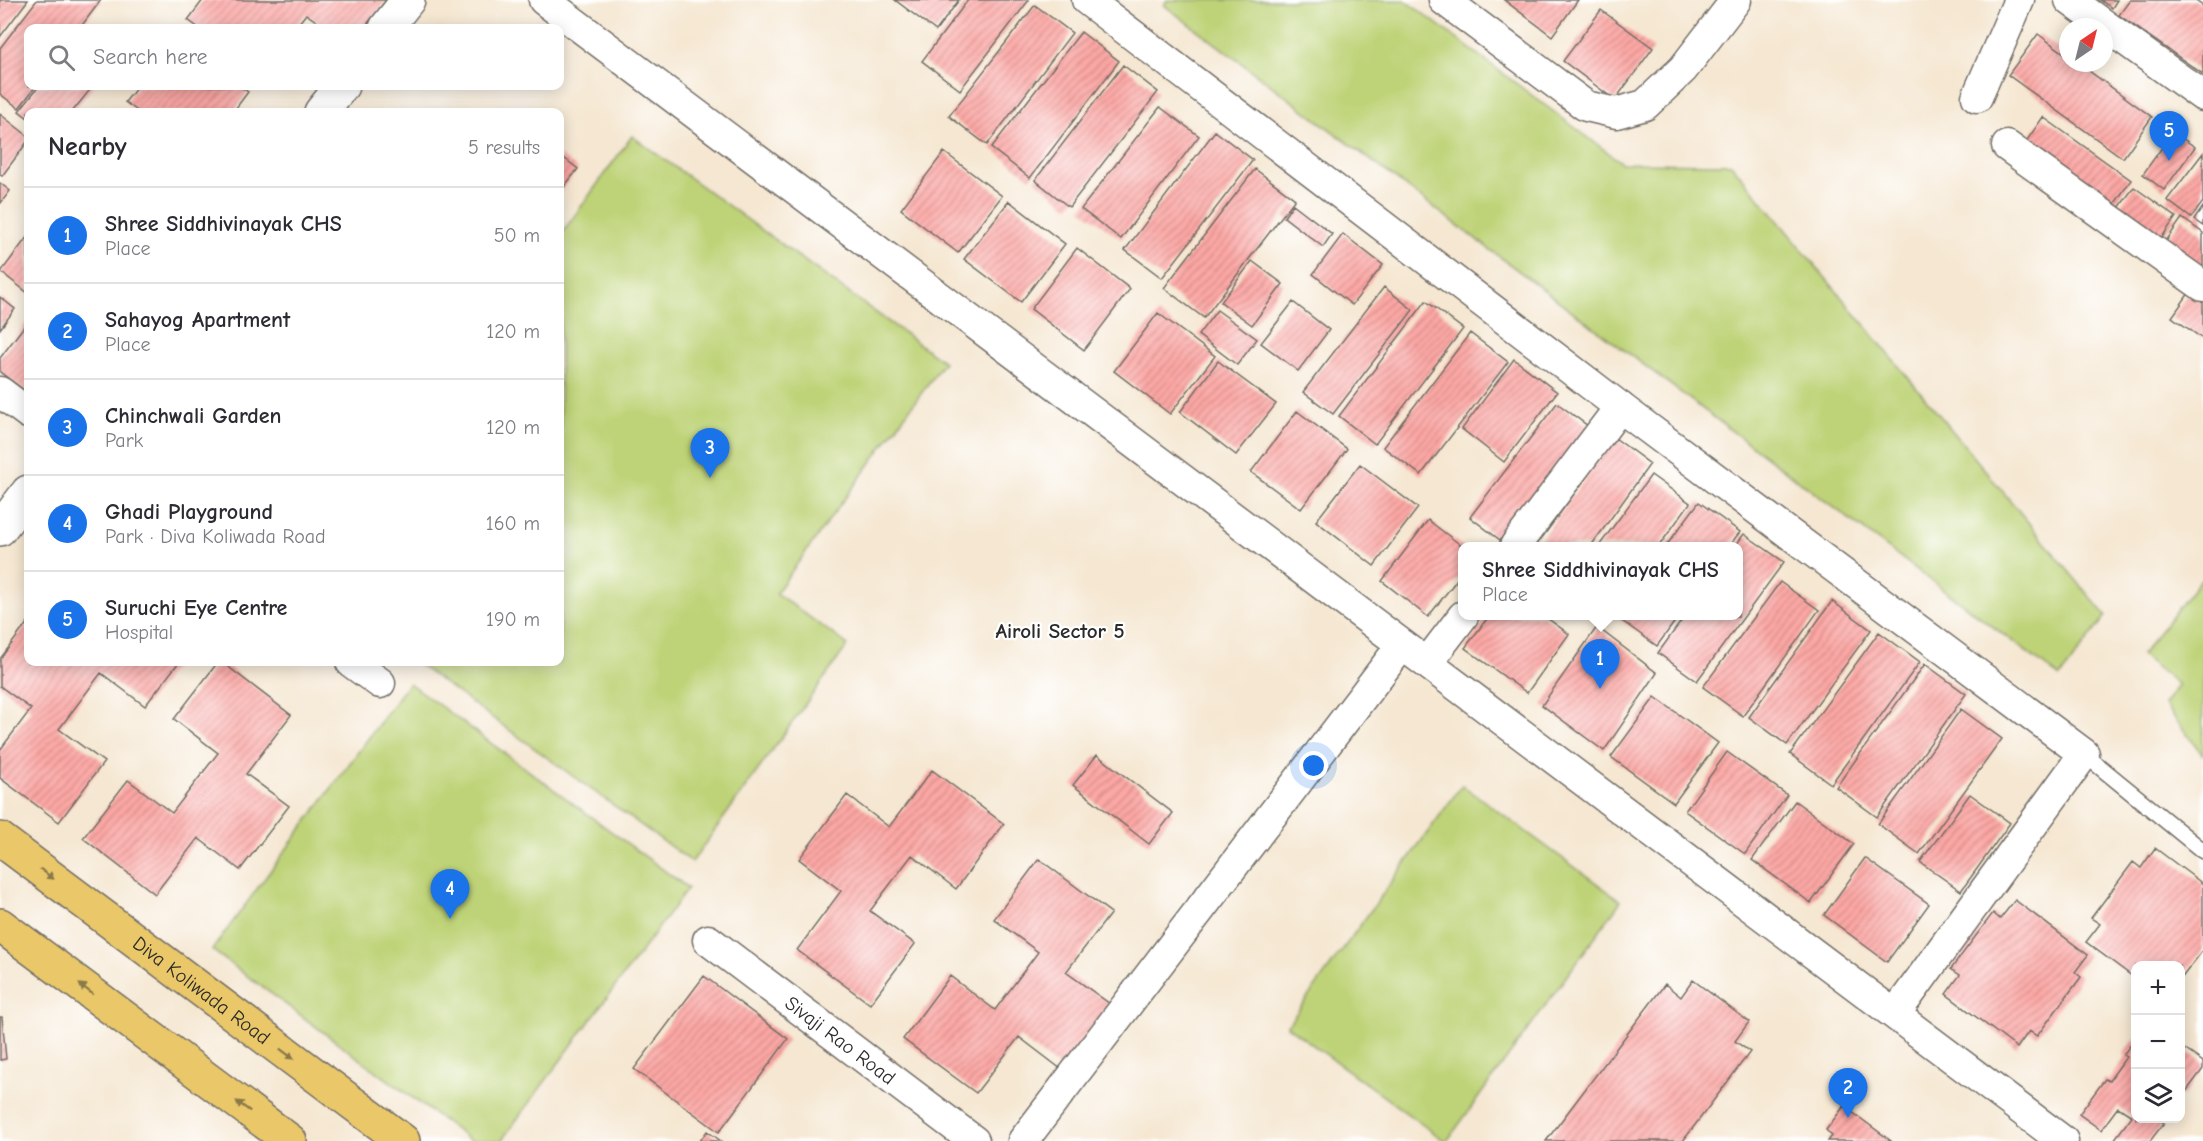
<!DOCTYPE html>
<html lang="en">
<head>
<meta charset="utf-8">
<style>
  body { margin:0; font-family:"Comic Neue",sans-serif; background:#f7f7f7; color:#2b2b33 }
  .controls { position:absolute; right:18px; bottom:18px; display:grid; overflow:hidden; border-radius:12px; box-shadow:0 3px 15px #0003 }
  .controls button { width:54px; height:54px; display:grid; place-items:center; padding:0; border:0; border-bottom:2px solid #e1e1e2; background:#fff; color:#2b2b33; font:30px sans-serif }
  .compass { position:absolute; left:2059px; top:18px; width:54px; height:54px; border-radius:50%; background:#fff; box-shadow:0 3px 15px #0003; rotate:35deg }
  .you { position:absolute; left:1314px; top:766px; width:21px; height:21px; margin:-15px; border:4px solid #fff; border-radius:50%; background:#1a73e8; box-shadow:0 0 0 9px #1a73e833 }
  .badge { display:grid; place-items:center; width:39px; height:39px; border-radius:50%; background:#1a73e8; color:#fff; font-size:20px; font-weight:700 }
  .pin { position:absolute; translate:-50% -50px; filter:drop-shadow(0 2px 3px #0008) }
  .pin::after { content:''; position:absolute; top:32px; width:21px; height:18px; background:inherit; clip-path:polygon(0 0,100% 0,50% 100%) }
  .popup { position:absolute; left:1458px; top:542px; width:285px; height:78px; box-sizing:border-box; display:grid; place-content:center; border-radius:12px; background:#fff; filter:drop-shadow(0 2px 4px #0005); font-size:20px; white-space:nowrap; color:#7c7c81 }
  .popup b { font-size:22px; color:#2b2b33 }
  .popup::after { content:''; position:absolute; left:50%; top:100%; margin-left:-12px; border:12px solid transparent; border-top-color:#fff }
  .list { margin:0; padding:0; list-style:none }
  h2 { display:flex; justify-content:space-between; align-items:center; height:78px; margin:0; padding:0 24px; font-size:26px }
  h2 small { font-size:20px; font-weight:400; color:#7c7c81 }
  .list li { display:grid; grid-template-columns:39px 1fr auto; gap:18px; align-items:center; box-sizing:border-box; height:96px; padding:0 24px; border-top:2px solid #e1e1e2 }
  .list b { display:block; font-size:22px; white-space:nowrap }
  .list p { margin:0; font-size:20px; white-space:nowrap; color:#7c7c81 }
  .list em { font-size:20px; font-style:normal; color:#7c7c81 }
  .icon { flex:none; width:33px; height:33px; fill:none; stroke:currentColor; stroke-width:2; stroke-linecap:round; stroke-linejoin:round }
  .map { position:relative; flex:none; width:2203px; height:1141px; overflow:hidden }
  .search { position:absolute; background:#fff; box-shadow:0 3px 15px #0003; left:24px; top:24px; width:540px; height:66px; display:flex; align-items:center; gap:15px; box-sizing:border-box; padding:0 21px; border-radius:12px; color:#7c7c81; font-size:22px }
  .panel { position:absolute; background:#fff; box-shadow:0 3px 15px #0003; left:24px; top:108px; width:540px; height:558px; border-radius:12px }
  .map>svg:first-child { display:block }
  .green { fill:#bed377; stroke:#747f51; stroke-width:1.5 }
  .building { fill:url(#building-hatch) }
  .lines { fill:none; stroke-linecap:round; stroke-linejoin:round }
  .service-casing { stroke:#726d65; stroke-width:18 }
  .minor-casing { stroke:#726d65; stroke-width:33 }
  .tertiary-casing { stroke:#726d65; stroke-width:36 }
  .primary-casing { stroke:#726d65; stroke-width:36 }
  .service { stroke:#fff; stroke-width:15 }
  .minor { stroke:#fff; stroke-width:30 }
  .tertiary { stroke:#fff; stroke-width:33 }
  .primary { stroke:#eac769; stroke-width:33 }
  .oneway { fill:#8a794a }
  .labels { text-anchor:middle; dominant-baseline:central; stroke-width:4.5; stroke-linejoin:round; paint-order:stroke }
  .street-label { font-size:20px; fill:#2b2b2b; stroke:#fff }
  .neighbourhood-label { font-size:21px; font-weight:bold; fill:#2b2b2b; stroke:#fff }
</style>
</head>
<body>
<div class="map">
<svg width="2203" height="1141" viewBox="0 0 2203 1141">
  <defs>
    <pattern id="building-hatch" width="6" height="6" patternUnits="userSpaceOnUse" patternTransform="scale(1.5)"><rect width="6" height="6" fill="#fda8a5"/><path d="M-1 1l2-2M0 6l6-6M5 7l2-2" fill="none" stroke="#cd8987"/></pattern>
  </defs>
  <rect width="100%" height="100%" fill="#fff"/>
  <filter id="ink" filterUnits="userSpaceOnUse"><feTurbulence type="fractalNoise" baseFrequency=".0167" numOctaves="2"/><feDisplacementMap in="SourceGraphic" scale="12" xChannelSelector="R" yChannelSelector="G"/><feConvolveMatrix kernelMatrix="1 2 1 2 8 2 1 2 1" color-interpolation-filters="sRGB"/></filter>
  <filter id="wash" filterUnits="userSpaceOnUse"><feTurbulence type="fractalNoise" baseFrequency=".008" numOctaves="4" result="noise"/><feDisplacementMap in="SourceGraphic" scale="24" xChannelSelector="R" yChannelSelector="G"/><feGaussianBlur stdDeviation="1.35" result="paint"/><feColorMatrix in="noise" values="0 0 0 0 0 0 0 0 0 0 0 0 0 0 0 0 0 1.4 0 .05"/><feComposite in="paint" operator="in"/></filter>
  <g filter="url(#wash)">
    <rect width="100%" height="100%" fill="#f5e7d1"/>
    <path class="green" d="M 1167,0 L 1405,0 L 1622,163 L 1731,164 L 2106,616 L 2060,677 L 1164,5 Z
      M 632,136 L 944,362 L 776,593 L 848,645 L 692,862 L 415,662 L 560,662 L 560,236 Z
      M 2203,577 L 2203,755 L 2164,704 L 2179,685 L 2141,655 Z
      M 409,683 L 688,888 L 501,1141 L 471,1141 L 212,950 Z
      M 1462,785 L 1621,901 L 1447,1141 L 1445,1141 L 1287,1026 Z"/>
    <g id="blocks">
      <path class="building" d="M 0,0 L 28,0 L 0,37 Z
        M 37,0 L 101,0 L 80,28 L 28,28 L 28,86 L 36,86 L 19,108 L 0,94 L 0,48 Z
        M 203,0 L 386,0 L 364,28 L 326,28 L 306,14 L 295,28 L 199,28 L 188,20 Z
        M 895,0 L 959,0 L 936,31 Z
        M 968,0 L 1029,0 L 960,90 L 922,61 Z
        M 1504,0 L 1578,0 L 1552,36 Z
        M 2100,0 L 2117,0 L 2112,8 Z
        M 2130,0 L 2194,0 L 2203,6 L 2203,74 L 2119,15 Z
        M 1035,5 L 1072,33 L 987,145 L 949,116 Z
        M 1601,10 L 1653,48 L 1615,100 L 1563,61 Z
        M 1081,32 L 1119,61 L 1030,178 L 991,148 Z
        M 2038,34 L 2068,56 L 2068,63 L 2078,63 L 2152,117 L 2123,158 L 2008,75 Z
        M 1123,65 L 1158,92 L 1069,207 L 1035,180 Z
        M 39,86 L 93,86 L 72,112 L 28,112 L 28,118 L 19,111 Z
        M 138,86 L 239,86 L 248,92 L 233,112 L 139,112 L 125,102 Z
        M 1160,107 L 1199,136 L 1121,239 L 1081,209 Z
        M 0,114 L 28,136 L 28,141 L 2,176 L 0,175 Z
        M 2043,117 L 2131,180 L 2111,209 L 2023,146 Z
        M 1215,131 L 1253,160 L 1162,278 L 1125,250 Z
        M 2173,132 L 2195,147 L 2164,190 L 2143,174 Z
        M 944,152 L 1002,196 L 958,253 L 901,209 Z
        M 2203,153 L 2203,202 L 2191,218 L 2167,200 Z
        M 560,155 L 578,169 L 560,192 Z
        M 1255,169 L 1295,199 L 1204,318 L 1164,288 Z
        M 0,183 L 10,191 L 0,204 Z
        M 2134,187 L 2176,217 L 2158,243 L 2116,212 Z
        M 1009,201 L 1065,244 L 1021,302 L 964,259 Z
        M 1293,204 L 1332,234 L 1323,247 L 1284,217 Z
        M 2203,207 L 2203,226 L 2194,220 Z
        M 2182,218 L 2203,233 L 2203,272 L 2164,244 Z
        M 1343,234 L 1383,265 L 1352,305 L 1313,274 Z
        M 28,236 L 28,293 L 1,272 Z
        M 1077,248 L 1130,289 L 1084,350 L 1031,309 Z
        M 1252,261 L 1283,284 L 1252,325 L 1221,302 Z
        M 1384,287 L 1413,310 L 1333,414 L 1303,392 Z
        M 2189,293 L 2203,303 L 2203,339 L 2172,317 Z
        M 0,297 L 15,309 L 0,329 Z
        M 1426,301 L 1463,329 L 1375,444 L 1339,416 Z
        M 1293,302 L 1329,330 L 1298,371 L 1261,343 Z
        M 1217,310 L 1257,339 L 1237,365 L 1198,335 Z
        M 1158,313 L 1215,356 L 1170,414 L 1114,371 Z
        M 28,321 L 28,393 L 0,372 L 0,358 Z
        M 1470,333 L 1508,362 L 1421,475 L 1383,447 Z
        M 1514,359 L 1557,392 L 1504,462 L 1462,429 Z
        M 1218,361 L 1276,404 L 1236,455 L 1180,412 Z
        M 1557,403 L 1592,429 L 1504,543 L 1470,517 Z
        M 1297,411 L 1347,449 L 1301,509 L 1251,472 Z
        M 1615,438 L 1650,464 L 1591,546 L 1536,546 Z
        M 1360,464 L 1418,508 L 1374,566 L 1316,521 Z
        M 1651,475 L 1690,503 L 1659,546 L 1599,546 Z
        M 1699,502 L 1740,532 L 1729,546 L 1666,546 Z
        M 1428,520 L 1462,546 L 1462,573 L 1428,617 L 1382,581 Z
        M 1744,534 L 1784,562 L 1697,681 L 1658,653 L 1685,616 L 1738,616 L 1738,546 L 1735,546 Z
        M 1780,582 L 1819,610 L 1743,716 L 1703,687 Z
        M 1832,601 L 1871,630 L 1787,745 L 1749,717 Z
        M 1489,616 L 1544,616 L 1569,634 L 1527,693 L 1465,648 Z
        M 1615,616 L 1679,616 L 1657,646 Z
        M 28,622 L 28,662 L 179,662 L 145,706 L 101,673 L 59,729 L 104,762 L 59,822 L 0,778 L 0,750 L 31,709 L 0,686 L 0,659 Z
        M 1597,627 L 1657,673 L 1604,751 L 1542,705 Z
        M 1879,632 L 1920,662 L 1831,784 L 1790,754 Z
        M 218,662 L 222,662 L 291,715 L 246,774 L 289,806 L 240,870 L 198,838 L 155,894 L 83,838 L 128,780 L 172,813 L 218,753 L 174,719 Z
        M 1925,664 L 1966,694 L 1877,817 L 1836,787 Z
        M 1655,697 L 1718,743 L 1674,803 L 1611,757 Z
        M 1961,709 L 2002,739 L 1919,854 L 1878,824 Z
        M 1727,752 L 1787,795 L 1745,854 L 1685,811 Z
        M 1097,755 L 1173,813 L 1149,844 L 1073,785 Z
        M 932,770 L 1004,824 L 956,889 L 912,855 L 870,911 L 915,944 L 870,1004 L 797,950 L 841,891 L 799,859 L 847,795 L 889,827 Z
        M 1970,794 L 2010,823 L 1961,891 L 1920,862 Z
        M 1795,801 L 1854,844 L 1811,903 L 1752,860 Z
        M 2155,848 L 2203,884 L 2203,950 L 2180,980 L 2180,966 L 2136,966 L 2136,979 L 2086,942 L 2100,924 L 2091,918 L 2133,862 L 2141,868 Z
        M 1865,858 L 1929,904 L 1887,962 L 1824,915 Z
        M 1039,859 L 1111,913 L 1066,972 L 1110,1004 L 1061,1069 L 1019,1037 L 976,1093 L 903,1039 L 950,976 L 995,1010 L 1038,952 L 994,919 Z
        M 2015,900 L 2088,955 L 2075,972 L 2081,977 L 2037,1036 L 2029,1031 L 2017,1048 L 1946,994 L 1960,975 L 1951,969 L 1993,913 L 2000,919 Z
        M 704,976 L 788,1039 L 719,1132 L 634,1069 Z
        M 1693,980 L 1749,1022 L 1735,1041 L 1750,1052 L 1683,1141 L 1546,1141 L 1665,984 L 1681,997 Z
        M 0,1017 L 2,1017 L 6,1059 L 0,1060 Z
        M 2136,1037 L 2136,1118 L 2161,1118 L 2160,1120 L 2164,1123 L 2150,1141 L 2116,1141 L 2114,1140 L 2132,1116 L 2118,1107 L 2101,1130 L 2079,1114 L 2105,1079 L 2109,1081 L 2126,1057 L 2123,1055 Z
        M 2180,1046 L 2203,1062 L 2203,1069 L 2182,1097 Z
        M 1844,1106 L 1891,1141 L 1828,1141 L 1832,1136 L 1826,1130 Z
        M 707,1131 L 721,1141 L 700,1141 Z"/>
    </g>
  </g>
  <g filter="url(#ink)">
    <use href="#blocks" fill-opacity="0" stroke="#726d65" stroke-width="1.5"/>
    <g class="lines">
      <defs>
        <path id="service" d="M 2084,754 L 2203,851"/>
        <g id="minor">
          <path d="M 544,0 L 2063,1141"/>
          <path d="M 1087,0 L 1620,407 L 2084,754 L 1895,1014"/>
          <path d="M 1444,0 L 1586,106 L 1616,113 L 1645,105 L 1683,69 L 1736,0"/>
          <path d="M 2070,0 L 2203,96"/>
          <path d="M 1977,97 L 2019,0"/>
          <path d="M 2007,146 L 2203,286"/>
          <path d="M 0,392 L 28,413"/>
          <path d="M 1515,546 L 1620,407"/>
          <path d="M 351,662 L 380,683"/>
          <path d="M 1427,663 L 1463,616"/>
          <path id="s1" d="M 708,940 L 974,1141"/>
          <path d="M 1023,1141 L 1402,645"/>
        </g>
        <path id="tertiary" d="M 386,28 L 408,0
          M 321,112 L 342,86
          M 0,529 L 28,492"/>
        <g id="primary">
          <path id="s2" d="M 0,839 L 403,1141"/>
          <path d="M 0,925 L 290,1141"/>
        </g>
      </defs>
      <use href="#service" class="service-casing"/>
      <use href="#minor" class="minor-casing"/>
      <use href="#tertiary" class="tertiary-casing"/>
      <use href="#primary" class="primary-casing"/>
      <use href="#service" class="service"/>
      <use href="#minor" class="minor"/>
      <use href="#tertiary" class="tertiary"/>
      <use href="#primary" class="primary"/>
    </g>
    <defs><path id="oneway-solid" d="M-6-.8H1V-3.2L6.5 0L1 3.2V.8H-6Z" transform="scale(1.5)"/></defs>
    <g class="oneway">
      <use href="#oneway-solid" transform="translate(47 874) rotate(37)"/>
      <use href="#oneway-solid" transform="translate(86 989) rotate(-143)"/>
      <use href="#oneway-solid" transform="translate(287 1054) rotate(37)"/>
      <use href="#oneway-solid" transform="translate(243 1106) rotate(-143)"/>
    </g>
  </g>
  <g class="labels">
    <g class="street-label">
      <text stroke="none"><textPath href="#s2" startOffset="252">Diva Koliwada Road</textPath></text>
      <text stroke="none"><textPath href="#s1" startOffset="166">Sivaji Rao Road</textPath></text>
    </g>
    <g class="neighbourhood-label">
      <text x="1060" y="631">Airoli Sector 5</text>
    </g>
  </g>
</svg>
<div class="controls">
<button>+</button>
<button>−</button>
<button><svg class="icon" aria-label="layers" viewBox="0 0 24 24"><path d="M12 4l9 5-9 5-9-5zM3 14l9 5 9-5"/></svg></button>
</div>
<svg class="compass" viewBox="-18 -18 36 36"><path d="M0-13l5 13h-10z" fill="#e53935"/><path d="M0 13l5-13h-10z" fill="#7c7c81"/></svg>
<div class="you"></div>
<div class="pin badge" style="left:1600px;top:689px">1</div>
<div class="popup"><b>Shree Siddhivinayak CHS</b>Place</div>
<div class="pin badge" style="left:1848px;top:1118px">2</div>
<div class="pin badge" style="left:710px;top:478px">3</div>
<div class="pin badge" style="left:450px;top:919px">4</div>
<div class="pin badge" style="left:2169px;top:161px">5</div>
<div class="search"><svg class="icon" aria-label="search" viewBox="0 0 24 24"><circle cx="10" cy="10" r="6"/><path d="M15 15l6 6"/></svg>Search here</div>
<section class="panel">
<h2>Nearby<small>5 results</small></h2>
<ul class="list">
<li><span class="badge">1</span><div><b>Shree Siddhivinayak CHS</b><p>Place</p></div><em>50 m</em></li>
<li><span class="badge">2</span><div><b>Sahayog Apartment</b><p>Place</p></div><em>120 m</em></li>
<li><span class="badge">3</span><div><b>Chinchwali Garden</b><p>Park</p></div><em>120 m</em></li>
<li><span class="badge">4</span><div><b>Ghadi Playground</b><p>Park · Diva Koliwada Road</p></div><em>160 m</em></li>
<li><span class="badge">5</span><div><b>Suruchi Eye Centre</b><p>Hospital</p></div><em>190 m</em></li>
</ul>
</section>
</div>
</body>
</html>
